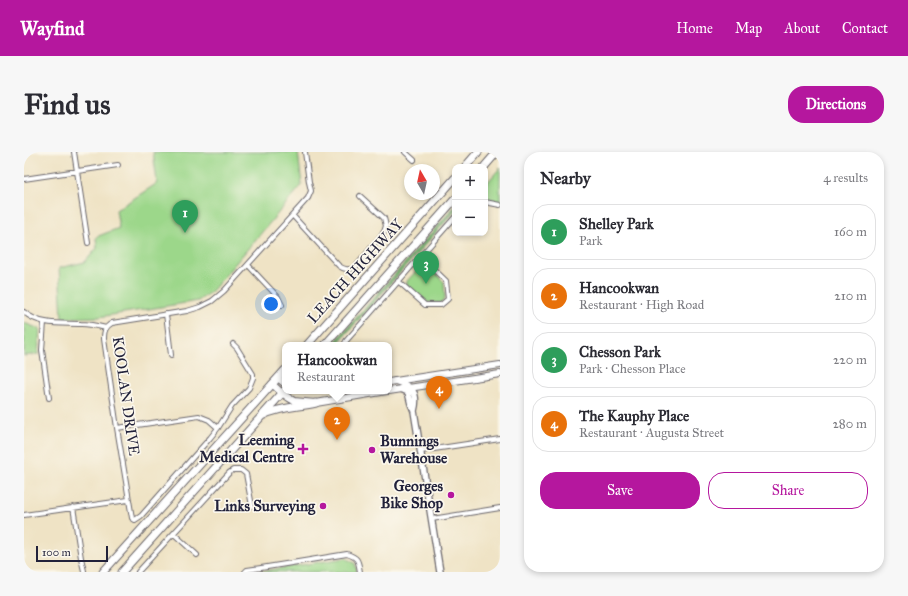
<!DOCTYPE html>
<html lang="en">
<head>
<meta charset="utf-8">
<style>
  body { margin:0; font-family:"IM FELL Great Primer",serif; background:#f7f7f7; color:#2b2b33 }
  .controls { position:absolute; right:12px; top:12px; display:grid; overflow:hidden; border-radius:8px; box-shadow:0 2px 6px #0003 }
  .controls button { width:36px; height:36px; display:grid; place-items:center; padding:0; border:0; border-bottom:1px solid #e1e1e2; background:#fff; color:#2b2b33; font:20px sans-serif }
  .compass { position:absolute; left:380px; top:12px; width:36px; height:36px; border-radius:50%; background:#fff; box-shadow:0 2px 6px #0003; rotate:351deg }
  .scale { position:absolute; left:12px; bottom:10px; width:72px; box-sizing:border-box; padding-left:4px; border:2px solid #22223b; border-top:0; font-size:11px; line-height:14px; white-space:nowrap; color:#22223b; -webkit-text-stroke:3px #fbf7ec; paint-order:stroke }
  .you { position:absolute; left:247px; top:152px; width:14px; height:14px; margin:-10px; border:3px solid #fff; border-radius:50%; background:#1a73e8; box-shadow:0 0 0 6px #1a73e833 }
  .badge { display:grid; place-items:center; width:26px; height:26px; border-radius:50%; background:#b5179e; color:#fff; font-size:13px; font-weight:700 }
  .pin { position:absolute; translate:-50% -33px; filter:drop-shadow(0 1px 2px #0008) }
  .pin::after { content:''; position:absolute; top:21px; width:14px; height:12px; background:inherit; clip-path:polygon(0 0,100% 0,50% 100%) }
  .popup { position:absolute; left:258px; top:190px; width:110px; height:52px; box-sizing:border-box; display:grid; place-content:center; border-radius:8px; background:#fff; filter:drop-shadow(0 1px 3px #0005); font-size:13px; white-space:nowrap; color:#7c7c81 }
  .popup b { font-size:15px; color:#2b2b33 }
  .popup::after { content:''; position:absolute; left:50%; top:100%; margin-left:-8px; border:8px solid transparent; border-top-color:#fff }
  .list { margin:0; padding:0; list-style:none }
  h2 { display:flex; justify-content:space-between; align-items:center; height:52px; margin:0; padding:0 16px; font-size:17px }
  h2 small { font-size:13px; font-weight:400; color:#7c7c81 }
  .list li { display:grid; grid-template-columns:26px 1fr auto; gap:12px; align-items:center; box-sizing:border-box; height:56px; margin:0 8px 8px; padding:0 8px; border:1px solid #e1e1e2; border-radius:16px }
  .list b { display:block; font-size:15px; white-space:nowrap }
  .list p { margin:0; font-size:13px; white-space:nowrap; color:#7c7c81 }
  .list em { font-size:13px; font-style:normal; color:#7c7c81 }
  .actions { display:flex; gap:8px; padding:12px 16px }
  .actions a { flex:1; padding:9px 0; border:1px solid #b5179e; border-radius:16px; text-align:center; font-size:14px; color:#b5179e }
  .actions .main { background:#b5179e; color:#fff }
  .map { position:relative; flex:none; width:476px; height:420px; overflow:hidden; border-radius:16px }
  header { display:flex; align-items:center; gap:24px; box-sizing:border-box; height:56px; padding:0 20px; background:#b5179e; color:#fff }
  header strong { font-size:19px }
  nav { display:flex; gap:22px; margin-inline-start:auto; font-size:14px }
  .intro { display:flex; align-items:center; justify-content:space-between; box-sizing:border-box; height:96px; padding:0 24px }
  h1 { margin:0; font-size:28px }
  .button { padding:10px 18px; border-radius:16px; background:#b5179e; color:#fff; font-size:14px; font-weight:700 }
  main { display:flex; gap:24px; padding:0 24px }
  aside { flex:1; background:#fff; border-radius:16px; box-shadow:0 2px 6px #0003 }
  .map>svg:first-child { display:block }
  .green { fill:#9cd78a; stroke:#5f7c62 }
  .forest { fill:#7db876; stroke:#506d58 }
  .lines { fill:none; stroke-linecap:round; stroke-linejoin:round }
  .street-casing { stroke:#6a666b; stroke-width:6 }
  .secondary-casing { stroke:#6a666b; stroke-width:8 }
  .primary-casing { stroke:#6a666b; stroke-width:8 }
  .highway-casing { stroke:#6a666b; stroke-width:9 }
  .street { stroke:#fff; stroke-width:4 }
  .secondary { stroke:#fff; stroke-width:5.5 }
  .primary { stroke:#fff; stroke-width:6 }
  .highway { stroke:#fff; stroke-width:7 }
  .poi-dot { fill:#b5179e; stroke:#fbf7ec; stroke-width:1.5 }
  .labels { text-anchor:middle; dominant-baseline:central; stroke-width:3.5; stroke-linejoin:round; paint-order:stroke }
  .street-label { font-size:15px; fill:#22223b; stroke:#fbf7ec }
  .poi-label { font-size:15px; font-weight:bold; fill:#22223b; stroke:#fbf7ec; text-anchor:end }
</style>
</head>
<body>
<header>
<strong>Wayfind</strong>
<nav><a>Home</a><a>Map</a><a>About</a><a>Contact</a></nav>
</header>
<div class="intro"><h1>Find us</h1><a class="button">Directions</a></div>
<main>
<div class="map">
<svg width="476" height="420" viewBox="0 0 476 420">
  <rect width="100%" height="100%" fill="#fbf7ec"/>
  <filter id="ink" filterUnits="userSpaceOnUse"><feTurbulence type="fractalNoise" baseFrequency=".025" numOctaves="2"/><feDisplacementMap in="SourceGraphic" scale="8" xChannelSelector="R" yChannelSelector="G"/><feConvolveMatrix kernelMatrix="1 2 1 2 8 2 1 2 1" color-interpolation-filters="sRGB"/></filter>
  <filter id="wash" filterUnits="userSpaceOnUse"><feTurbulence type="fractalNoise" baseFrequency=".012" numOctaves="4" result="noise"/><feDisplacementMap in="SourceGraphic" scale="16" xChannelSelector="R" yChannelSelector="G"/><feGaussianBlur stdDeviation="0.9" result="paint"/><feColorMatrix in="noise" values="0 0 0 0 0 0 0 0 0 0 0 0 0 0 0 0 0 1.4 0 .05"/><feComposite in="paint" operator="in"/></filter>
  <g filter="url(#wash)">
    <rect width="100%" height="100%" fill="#efe3c5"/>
    <path class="green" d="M 129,0 L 274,0 L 278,33 L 188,139 L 174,149 L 75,165 L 38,166 L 35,116 L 61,110 L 73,96 L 72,85 L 95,76 L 92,58 L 132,32 L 133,30 Z
      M 476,16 L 476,50 L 461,45 L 461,33 Z
      M 403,113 L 420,130 L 421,146 L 417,151 L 403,150 L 383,134 L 383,129 L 397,114 Z
      M 0,171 L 16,177 L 14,202 L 0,204 Z
      M 321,406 L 331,411 L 333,420 L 233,420 Z"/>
    <path class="forest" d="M 431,54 L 431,59 L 314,191 L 315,193 L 308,193 Z"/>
  </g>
  <g filter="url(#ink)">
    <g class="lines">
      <defs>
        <path id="street" d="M 50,0 L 64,91
          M 381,0 L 390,8
          M 0,27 L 94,13
          M 461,50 L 476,53
          M 269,64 L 315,114 C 321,118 324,118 331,116 L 360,80 L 362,74 L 360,66 L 336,44
          M 224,113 L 254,145 L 258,153
          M 374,129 L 401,153 L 417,153 L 424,147 L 422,129 L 396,104
          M 0,160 C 16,174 37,171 57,172 C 66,172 74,174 82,176
          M 142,162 L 147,203
          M 20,170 L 18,198 L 25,246
          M 209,192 L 213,196 L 229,222 L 229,226 L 225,236 L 208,254 L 194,276 L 186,286 L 117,364 L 111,368 L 108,366 L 93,276 L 80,187 C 80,179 81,175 88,171 L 163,159 L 176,155 L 188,149 L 200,139 L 284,46 L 287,39 L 285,30 L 281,0
          M 320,193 L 322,189 L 431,65
          M 93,276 L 175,264 L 185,268 L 194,276
          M 397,299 L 476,287
          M 49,355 L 57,406 L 60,419
          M 0,363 L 104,348
          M 408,367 L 476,356
          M 150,382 L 173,403
          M 114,420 L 205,321 L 209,318 L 217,318 L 222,322 L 228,354
          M 221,420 L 223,418 L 237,416 L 323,402 C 335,406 334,409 336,420"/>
        <path id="secondary" d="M 371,229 C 388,234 395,240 390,259
          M 377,237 L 384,240 L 387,252 L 390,259 L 416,420"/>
        <path id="primary" d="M 254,226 L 261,232
          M 365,230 L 476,213
          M 248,232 L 258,241 L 265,246 L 270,249 L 292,251 L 363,239
          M 365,239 L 476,222"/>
        <path id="highway" d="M 441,15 L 454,0
          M 460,15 L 473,0
          M 283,193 L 431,26
          M 301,193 L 431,47
          M 240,263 C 255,255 275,255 292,251
          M 79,420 L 261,218
          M 98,420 L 261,238"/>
      </defs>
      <use href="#street" class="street-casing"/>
      <use href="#secondary" class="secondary-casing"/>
      <use href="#primary" class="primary-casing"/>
      <use href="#highway" class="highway-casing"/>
      <use href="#street" class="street"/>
      <use href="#secondary" class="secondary"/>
      <use href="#primary" class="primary"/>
      <use href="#highway" class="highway"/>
    </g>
  </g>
  <g class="poi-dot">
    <path d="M277 291h4v4h4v4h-4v4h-4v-4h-4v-4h4z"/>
    <circle cx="348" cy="298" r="4"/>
    <circle cx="427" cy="343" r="4"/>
    <circle cx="299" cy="354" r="4"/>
  </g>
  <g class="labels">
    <g class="street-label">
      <text transform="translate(331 119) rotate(-48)">LEACH HIGHWAY</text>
      <text transform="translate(102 244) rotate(82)">KOOLAN DRIVE</text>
    </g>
    <g class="poi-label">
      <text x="270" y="288">Leeming<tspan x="270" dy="17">Medical Centre</tspan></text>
      <text x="356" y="289" text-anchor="start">Bunnings<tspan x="356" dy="17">Warehouse</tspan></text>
      <text x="419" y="334">Georges<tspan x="419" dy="17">Bike Shop</tspan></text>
      <text x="291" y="354">Links Surveying</text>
    </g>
  </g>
</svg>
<div class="controls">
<button>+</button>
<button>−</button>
</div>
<svg class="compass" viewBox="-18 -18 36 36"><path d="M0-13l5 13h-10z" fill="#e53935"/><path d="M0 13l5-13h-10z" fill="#7c7c81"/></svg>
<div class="scale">100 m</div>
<div class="you"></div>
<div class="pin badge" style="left:161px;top:81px;background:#2e9e5b">1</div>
<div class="pin badge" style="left:313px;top:288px;background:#e8710a">2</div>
<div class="popup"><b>Hancookwan</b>Restaurant</div>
<div class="pin badge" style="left:402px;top:132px;background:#2e9e5b">3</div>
<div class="pin badge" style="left:415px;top:257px;background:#e8710a">4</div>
</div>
<aside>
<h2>Nearby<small>4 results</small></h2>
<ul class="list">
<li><span class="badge" style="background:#2e9e5b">1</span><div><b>Shelley Park</b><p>Park</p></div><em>160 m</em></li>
<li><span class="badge" style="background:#e8710a">2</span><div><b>Hancookwan</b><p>Restaurant · High Road</p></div><em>210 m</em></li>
<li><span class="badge" style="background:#2e9e5b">3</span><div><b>Chesson Park</b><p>Park · Chesson Place</p></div><em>220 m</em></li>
<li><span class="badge" style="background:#e8710a">4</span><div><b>The Kauphy Place</b><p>Restaurant · Augusta Street</p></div><em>280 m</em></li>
</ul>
<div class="actions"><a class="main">Save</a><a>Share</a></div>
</aside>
</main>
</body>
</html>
